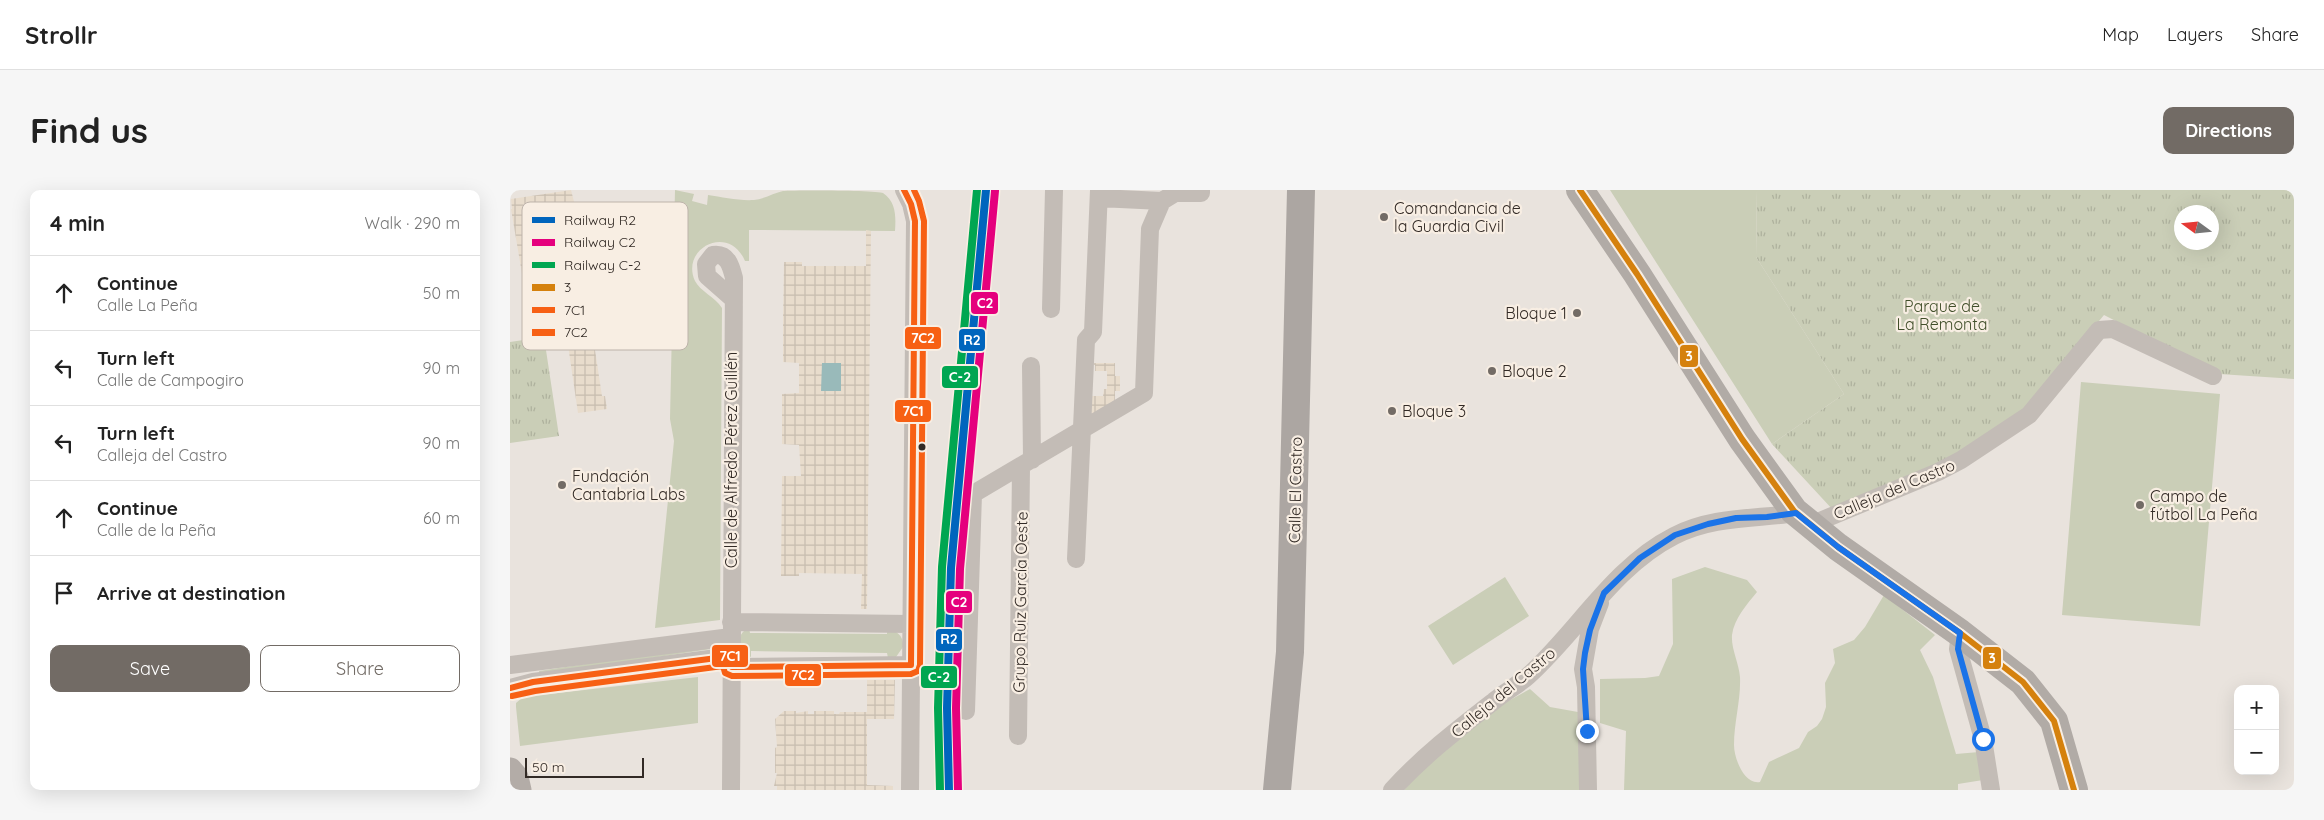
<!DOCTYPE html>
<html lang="en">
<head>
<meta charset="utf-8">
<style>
  body { margin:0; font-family:Quicksand,sans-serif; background:#f6f6f6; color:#222 }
  .controls { position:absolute; right:15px; bottom:15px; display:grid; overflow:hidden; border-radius:10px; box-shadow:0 5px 20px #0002 }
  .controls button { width:45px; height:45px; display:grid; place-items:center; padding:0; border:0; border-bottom:1px solid #e0e0e0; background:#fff; color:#222; font:25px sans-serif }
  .compass { position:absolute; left:1664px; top:15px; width:45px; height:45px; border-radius:50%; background:#fff; box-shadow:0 5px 20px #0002; rotate:285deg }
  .scale { position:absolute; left:15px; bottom:12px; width:119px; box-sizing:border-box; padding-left:5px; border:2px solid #322a25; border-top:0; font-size:14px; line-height:18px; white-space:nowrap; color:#322a25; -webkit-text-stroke:4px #f8eee3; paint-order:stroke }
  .stop { position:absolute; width:15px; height:15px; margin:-11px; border:4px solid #1a73e8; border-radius:50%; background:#fff }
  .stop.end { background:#1a73e8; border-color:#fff; box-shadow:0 1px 5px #0008 }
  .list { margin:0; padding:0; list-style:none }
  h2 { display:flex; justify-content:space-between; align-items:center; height:65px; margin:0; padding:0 20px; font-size:21px }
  h2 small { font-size:16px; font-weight:400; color:#767676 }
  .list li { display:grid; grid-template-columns:32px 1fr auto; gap:15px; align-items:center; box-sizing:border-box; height:75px; padding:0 20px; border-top:1px solid #e0e0e0 }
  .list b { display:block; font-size:19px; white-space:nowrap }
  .list p { margin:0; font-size:16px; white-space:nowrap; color:#767676 }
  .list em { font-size:16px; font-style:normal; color:#767676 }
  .actions { display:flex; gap:10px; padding:15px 20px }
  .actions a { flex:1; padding:11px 0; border:1px solid #726b65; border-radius:10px; text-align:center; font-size:18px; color:#726b65 }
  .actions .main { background:#726b65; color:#fff }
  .icon { flex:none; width:28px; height:28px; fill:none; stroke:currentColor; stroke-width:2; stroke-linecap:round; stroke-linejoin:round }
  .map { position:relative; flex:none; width:1784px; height:600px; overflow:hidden; border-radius:10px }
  header { display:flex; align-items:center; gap:30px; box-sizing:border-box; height:70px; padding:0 25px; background:#fff; border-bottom:1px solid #e0e0e0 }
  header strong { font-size:24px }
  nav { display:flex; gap:28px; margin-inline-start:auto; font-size:18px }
  .intro { display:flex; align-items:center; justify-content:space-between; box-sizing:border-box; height:120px; padding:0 30px }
  h1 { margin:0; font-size:35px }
  .button { padding:12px 22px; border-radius:10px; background:#726b65; color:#fff; font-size:18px; font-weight:700 }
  main { display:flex; gap:30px; padding:0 30px }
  aside { flex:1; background:#fff; border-radius:10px; box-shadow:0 5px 20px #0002 }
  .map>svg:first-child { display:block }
  .grass { fill:#caceb7 }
  .park { fill:url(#park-tufts); fill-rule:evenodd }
  .plaza { fill:url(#plaza-grid) }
  .water { fill:#99baba }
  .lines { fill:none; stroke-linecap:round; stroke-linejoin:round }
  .minor { stroke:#c3bcb6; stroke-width:18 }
  .secondary { stroke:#b3aca7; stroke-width:25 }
  .primary { stroke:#b1aba6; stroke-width:28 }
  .trunk { stroke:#aca6a2; stroke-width:28 }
  .rail-casing { stroke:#aaa5a0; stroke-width:5.5 }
  .rail { stroke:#f8eee3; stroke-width:4; stroke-dasharray:11; stroke-linecap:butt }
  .bus-1-casing { stroke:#f8eee3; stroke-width:10 }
  .bus-2-casing { stroke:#f8eee3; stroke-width:10 }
  .bus-3-casing { stroke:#f8eee3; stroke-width:10 }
  .bus-1 { stroke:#d5810d; stroke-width:6 }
  .bus-2 { stroke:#f76014; stroke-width:6 }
  .bus-3 { stroke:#f76014; stroke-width:6 }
  .rail-1-casing { stroke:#f8eee3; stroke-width:11 }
  .rail-2-casing { stroke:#f8eee3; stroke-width:11 }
  .rail-3-casing { stroke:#f8eee3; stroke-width:11 }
  .rail-1 { stroke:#0065bd; stroke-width:8 }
  .rail-2 { stroke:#e5007d; stroke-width:8 }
  .rail-3 { stroke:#00a651; stroke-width:8 }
  .route { stroke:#1a73e8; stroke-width:6 }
  .poi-dot { fill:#726b65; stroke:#f8eee3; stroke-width:2 }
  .bus-dot { fill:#322a25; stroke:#f8eee3; stroke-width:2 }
  .labels { text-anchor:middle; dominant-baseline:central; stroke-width:4.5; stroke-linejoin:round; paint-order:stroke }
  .poi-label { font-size:16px; fill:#322a25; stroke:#f8eee3; text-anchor:start }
  .park-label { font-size:16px; fill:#414f2a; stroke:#f8eee3 }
  .street-label { font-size:16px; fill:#322a25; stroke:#f8eee3 }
  .key { fill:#f8eee3; stroke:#bdb3aa; stroke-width:1 }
  .key-label { font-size:14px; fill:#322a25 }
  .line-badge { stroke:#f8eee3; stroke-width:2 }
  .badge-label { font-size:14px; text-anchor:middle; font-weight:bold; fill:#fff }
</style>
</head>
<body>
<header>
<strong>Strollr</strong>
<nav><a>Map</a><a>Layers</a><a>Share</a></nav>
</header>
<div class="intro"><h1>Find us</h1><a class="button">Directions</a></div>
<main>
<aside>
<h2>4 min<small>Walk · 290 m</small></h2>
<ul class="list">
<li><svg class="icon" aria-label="ahead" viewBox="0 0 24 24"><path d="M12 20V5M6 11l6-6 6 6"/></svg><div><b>Continue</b><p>Calle La Peña</p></div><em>50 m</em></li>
<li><svg class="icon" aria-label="left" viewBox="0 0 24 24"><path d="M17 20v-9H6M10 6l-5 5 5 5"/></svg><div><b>Turn left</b><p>Calle de Campogiro</p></div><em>90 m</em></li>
<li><svg class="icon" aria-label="left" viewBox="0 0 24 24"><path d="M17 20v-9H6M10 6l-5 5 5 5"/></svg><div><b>Turn left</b><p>Calleja del Castro</p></div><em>90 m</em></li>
<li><svg class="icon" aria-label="ahead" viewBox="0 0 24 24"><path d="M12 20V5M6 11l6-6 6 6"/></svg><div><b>Continue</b><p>Calle de la Peña</p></div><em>60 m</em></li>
<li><svg class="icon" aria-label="arrive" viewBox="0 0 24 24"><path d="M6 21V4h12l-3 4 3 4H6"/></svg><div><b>Arrive at destination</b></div></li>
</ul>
<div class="actions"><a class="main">Save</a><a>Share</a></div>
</aside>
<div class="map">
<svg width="1784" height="600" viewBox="0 0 1784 600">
  <defs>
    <pattern id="park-tufts" width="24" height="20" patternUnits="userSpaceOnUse" patternTransform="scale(1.25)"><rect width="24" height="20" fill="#caceb7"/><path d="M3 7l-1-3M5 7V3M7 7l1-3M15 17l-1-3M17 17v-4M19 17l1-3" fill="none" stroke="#aeb19d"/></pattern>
    <pattern id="plaza-grid" width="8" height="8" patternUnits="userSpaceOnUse" patternTransform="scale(1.25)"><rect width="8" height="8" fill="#e8dccc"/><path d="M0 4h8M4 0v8" fill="none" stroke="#c7bdaf"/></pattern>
  </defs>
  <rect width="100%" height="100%" fill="#e9e3dd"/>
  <path class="grass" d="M 165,0 L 184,4 L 182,11 L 197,15 L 198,5 C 212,7 229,11 244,10 C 254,9 264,3 273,1 C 282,0 368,0 373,3 C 386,12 386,26 385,41 L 239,40 L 239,71 L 235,71 C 219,33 170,58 185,91 C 190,101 205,107 212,118 L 210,430 L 145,438 L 164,251 L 160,229 Z
    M 1100,0 L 1247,0 L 1246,67 L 1334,204 L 1262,254 Z
    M 1571,192 L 1710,204 L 1690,436 L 1552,425 Z
    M 1195,377 L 1237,390 L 1247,402 C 1237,414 1224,429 1222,445 C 1221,459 1229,473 1230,487 C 1231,510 1224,532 1224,555 C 1224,568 1234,595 1250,592 L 1259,572 L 1289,558 L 1298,542 L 1307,536 L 1312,529 L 1316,517 L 1315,493 L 1325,473 L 1323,459 L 1344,450 L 1355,437 L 1374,405 L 1425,445 L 1410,460 L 1423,487 L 1446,564 L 1469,562 L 1473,590 L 1448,594 L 1448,600 L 1114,600 L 1116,541 L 1090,533 L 1090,489 L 1135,488 L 1149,486 L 1163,454 L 1162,389 Z
    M 995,387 L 1019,426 L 943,475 L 918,436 Z
    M 239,438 L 240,443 L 377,444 L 377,438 C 387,441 394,446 393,457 L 386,467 L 378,468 L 377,463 L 241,461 L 241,467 L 231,461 C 228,451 229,442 239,438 Z
    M 207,454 L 207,458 L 30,485 L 29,481 Z
    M 188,487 L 188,533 L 10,556 L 6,517 L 6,513 L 13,507 Z
    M 1020,499 L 1040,517 L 1068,522 L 1071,600 L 894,600 L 913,578 L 982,520 Z"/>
  <path class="park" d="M 1247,0 L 1784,0 L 1784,189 L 1709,184 L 1594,125 L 1514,221 L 1444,266 L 1323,320 L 1262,254 L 1334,204 L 1246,67 ZM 1672,22 L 1702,22 L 1702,52 L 1672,52 Z
    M 34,147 L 49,246 L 0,253 L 0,152 Z"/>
  <path class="plaza" d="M 61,0 L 68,27 L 65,28 L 92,206 L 95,206 L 97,219 L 68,223 L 54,128 L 18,133 L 16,120 L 18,119 L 1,19 L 2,19 L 1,9 Z
    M 356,40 L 361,41 L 357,419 L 351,419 L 352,384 L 289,383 L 289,386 L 271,386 L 272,286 L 291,286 L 289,255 L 272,254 L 272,204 L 289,203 L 289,173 L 273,172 L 273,128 L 274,72 L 292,72 L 292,76 L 356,76 Z
    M 578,173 L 605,173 L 605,186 L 610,186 L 610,201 L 605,201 L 605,214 L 582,226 L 578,206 L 593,206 L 594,199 L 597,199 L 597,181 L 585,181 L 585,175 Z
    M 357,490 L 385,490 L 384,529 L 357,529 L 357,595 L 383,596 L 383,600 L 267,600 L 267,596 L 264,596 L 267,583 L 265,583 L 265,558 L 267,557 L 265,529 L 274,521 L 286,521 L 286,523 L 298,521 L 298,524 L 304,524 L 304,521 L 324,521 L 324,524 L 329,524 L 330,522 L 357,522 Z"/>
  <path class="water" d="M 312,173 L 331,173 L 331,201 L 311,201 Z"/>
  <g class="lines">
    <path class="minor" d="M 394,0 L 401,14 L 405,31 L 400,600
      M 665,3 L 691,3 L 691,0
      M 589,8 L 652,11
      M 541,119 L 544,0
      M 521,176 L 522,270
      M 1303,337 L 1310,331 L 1428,282 L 1451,270 L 1519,225 L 1589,140 L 1603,139 L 1703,186
      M 566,369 L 576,150 L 583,142 L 589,0
      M 221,432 L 401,434
      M 1450,443 L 1448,459 L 1473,549 L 1481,600
      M 0,475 L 221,447
      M 222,477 L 401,475
      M 0,498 L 23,492 L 222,466
      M 456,521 L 463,304 L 634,203 L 640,39 L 652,11 L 665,3 L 665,0
      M 508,546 L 511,277
      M 221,600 L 224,88 C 221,76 218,63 203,65 L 196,74 L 197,86 L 222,108
      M 882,600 C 913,566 948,539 984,511 C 995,502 1008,495 1018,486 C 1068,441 1103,377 1164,346 C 1202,326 1246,329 1286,323
      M 1078,600 L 1076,497 L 1073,479 L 1080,439 L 1090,413"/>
    <path class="secondary" d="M 0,580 L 6,587 L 9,600"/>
    <path class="primary" d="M 1070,0 L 1127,84 L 1232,249 L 1284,321 L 1328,357 L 1450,443 L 1513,492 L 1544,531 L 1564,600"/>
    <path class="trunk" d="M 767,600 L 780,462 L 791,0"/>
    <defs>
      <path id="rail" d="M 431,600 L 429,439 L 431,387 L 468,0"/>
    </defs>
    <use href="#rail" class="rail-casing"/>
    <use href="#rail" class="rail"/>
    <defs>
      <path id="bus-1" d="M 1070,0 L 1127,84 L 1232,249 L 1284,321 L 1328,357 L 1450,443 L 1513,492 L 1544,531 L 1564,600"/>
      <path id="bus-2" d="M 0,498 L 23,492 L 222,466 L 222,477 L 401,475 L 405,31 L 401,14 L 394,0"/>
      <path id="bus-3" d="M 2,506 L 25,501 L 213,476 L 215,483 L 222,486 L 401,484 L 408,481 L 410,475 L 414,31 L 409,11 L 404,0"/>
    </defs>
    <use href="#bus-1" class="bus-1-casing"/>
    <use href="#bus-2" class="bus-2-casing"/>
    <use href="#bus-3" class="bus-3-casing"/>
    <use href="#bus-1" class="bus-1"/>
    <use href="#bus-2" class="bus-2"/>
    <use href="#bus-3" class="bus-3"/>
    <defs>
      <path id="rail-1" d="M 439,600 L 437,518 L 441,378 L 476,0"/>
      <path id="rail-2" d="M 448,600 L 446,518 L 450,379 L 485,1"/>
      <path id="rail-3" d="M 430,600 L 428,518 L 432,377 L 467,0"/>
    </defs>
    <use href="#rail-1" class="rail-1-casing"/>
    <use href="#rail-2" class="rail-2-casing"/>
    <use href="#rail-3" class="rail-3-casing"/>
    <use href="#rail-1" class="rail-1"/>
    <use href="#rail-2" class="rail-2"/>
    <use href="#rail-3" class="rail-3"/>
  </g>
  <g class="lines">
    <path class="route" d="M 1077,541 L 1073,479 L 1075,463 L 1080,440 L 1094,403 L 1130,368 L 1165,345 L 1198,334 L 1226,328 L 1257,327 L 1286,323 L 1328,357 L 1450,443 L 1448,459 L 1473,549"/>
  </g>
  <g class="poi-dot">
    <circle cx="874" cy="27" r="5"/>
    <circle cx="1067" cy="123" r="5"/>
    <circle cx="982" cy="181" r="5"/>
    <circle cx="882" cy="221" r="5"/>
    <circle cx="52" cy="295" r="5"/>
    <circle cx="1630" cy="315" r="5"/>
  </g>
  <circle class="bus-dot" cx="412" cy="257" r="4.5"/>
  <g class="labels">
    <g class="poi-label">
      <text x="884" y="18">Comandancia de<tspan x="884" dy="18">la Guardia Civil</tspan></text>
      <text x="1057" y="123" text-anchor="end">Bloque 1</text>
      <text x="992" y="181">Bloque 2</text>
      <text x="892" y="221">Bloque 3</text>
      <text x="62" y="286">Fundación<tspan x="62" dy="18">Cantabria Labs</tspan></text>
      <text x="1640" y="306">Campo de<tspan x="1640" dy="18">fútbol La Peña</tspan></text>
    </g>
    <g class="park-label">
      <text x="1432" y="116">Parque de<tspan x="1432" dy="18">La Remonta</tspan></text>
    </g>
    <g class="street-label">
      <text transform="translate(221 270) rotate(-90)">Calle de Alfredo Pérez Guillén</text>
      <text transform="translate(1384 299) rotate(-23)">Calleja del Castro</text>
      <text transform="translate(785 300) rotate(-89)">Calle El Castro</text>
      <text transform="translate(510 412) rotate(-89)">Grupo Ruiz García Oeste</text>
      <text transform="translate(993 502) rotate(-40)">Calleja del Castro</text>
    </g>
  </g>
  <rect x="12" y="12" width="166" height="148" rx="8" class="key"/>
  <rect x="22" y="27" width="23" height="6" fill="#0065bd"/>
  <rect x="22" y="49" width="23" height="7" fill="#e5007d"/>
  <rect x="22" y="72" width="23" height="6" fill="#00a651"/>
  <rect x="22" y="94" width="23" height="7" fill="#d5810d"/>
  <rect x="22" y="117" width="23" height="6" fill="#f76014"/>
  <rect x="22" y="139" width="23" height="7" fill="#f76014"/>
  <g class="key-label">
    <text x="54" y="35">Railway R2</text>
    <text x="54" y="57">Railway C2</text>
    <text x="54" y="80">Railway C-2</text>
    <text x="54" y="102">3</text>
    <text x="54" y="125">7C1</text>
    <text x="54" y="147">7C2</text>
  </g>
  <g class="line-badge">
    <rect x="460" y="101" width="29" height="24" rx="5" fill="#e5007d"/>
    <rect x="394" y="136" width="38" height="24" rx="5" fill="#f76014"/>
    <rect x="448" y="138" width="28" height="24" rx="5" fill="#0065bd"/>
    <rect x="1169" y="154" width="20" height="24" rx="5" fill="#d5810d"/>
    <rect x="431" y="175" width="38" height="24" rx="5" fill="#00a651"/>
    <rect x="384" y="209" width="38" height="24" rx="5" fill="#f76014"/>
    <rect x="435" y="400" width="28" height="24" rx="5" fill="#e5007d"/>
    <rect x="425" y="438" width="28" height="24" rx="5" fill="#0065bd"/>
    <rect x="201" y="454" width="38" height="24" rx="5" fill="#f76014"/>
    <rect x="1472" y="456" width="20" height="24" rx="5" fill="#d5810d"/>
    <rect x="274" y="473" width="38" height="24" rx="5" fill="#f76014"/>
    <rect x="410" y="475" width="38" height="24" rx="5" fill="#00a651"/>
  </g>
  <g class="badge-label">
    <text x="475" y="118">C2</text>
    <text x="413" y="153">7C2</text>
    <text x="462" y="155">R2</text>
    <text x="1179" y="171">3</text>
    <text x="450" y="192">C-2</text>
    <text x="403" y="226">7C1</text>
    <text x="449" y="417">C2</text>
    <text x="439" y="454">R2</text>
    <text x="220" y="471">7C1</text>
    <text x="1482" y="473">3</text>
    <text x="293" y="490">7C2</text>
    <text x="429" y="492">C-2</text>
  </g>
</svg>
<div class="controls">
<button>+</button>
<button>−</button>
</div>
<svg class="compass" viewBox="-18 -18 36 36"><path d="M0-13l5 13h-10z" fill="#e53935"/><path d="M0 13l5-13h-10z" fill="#767676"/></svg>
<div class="scale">50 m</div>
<div class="stop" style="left:1473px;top:549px"></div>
<div class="stop end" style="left:1077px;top:541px"></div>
</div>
</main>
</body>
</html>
